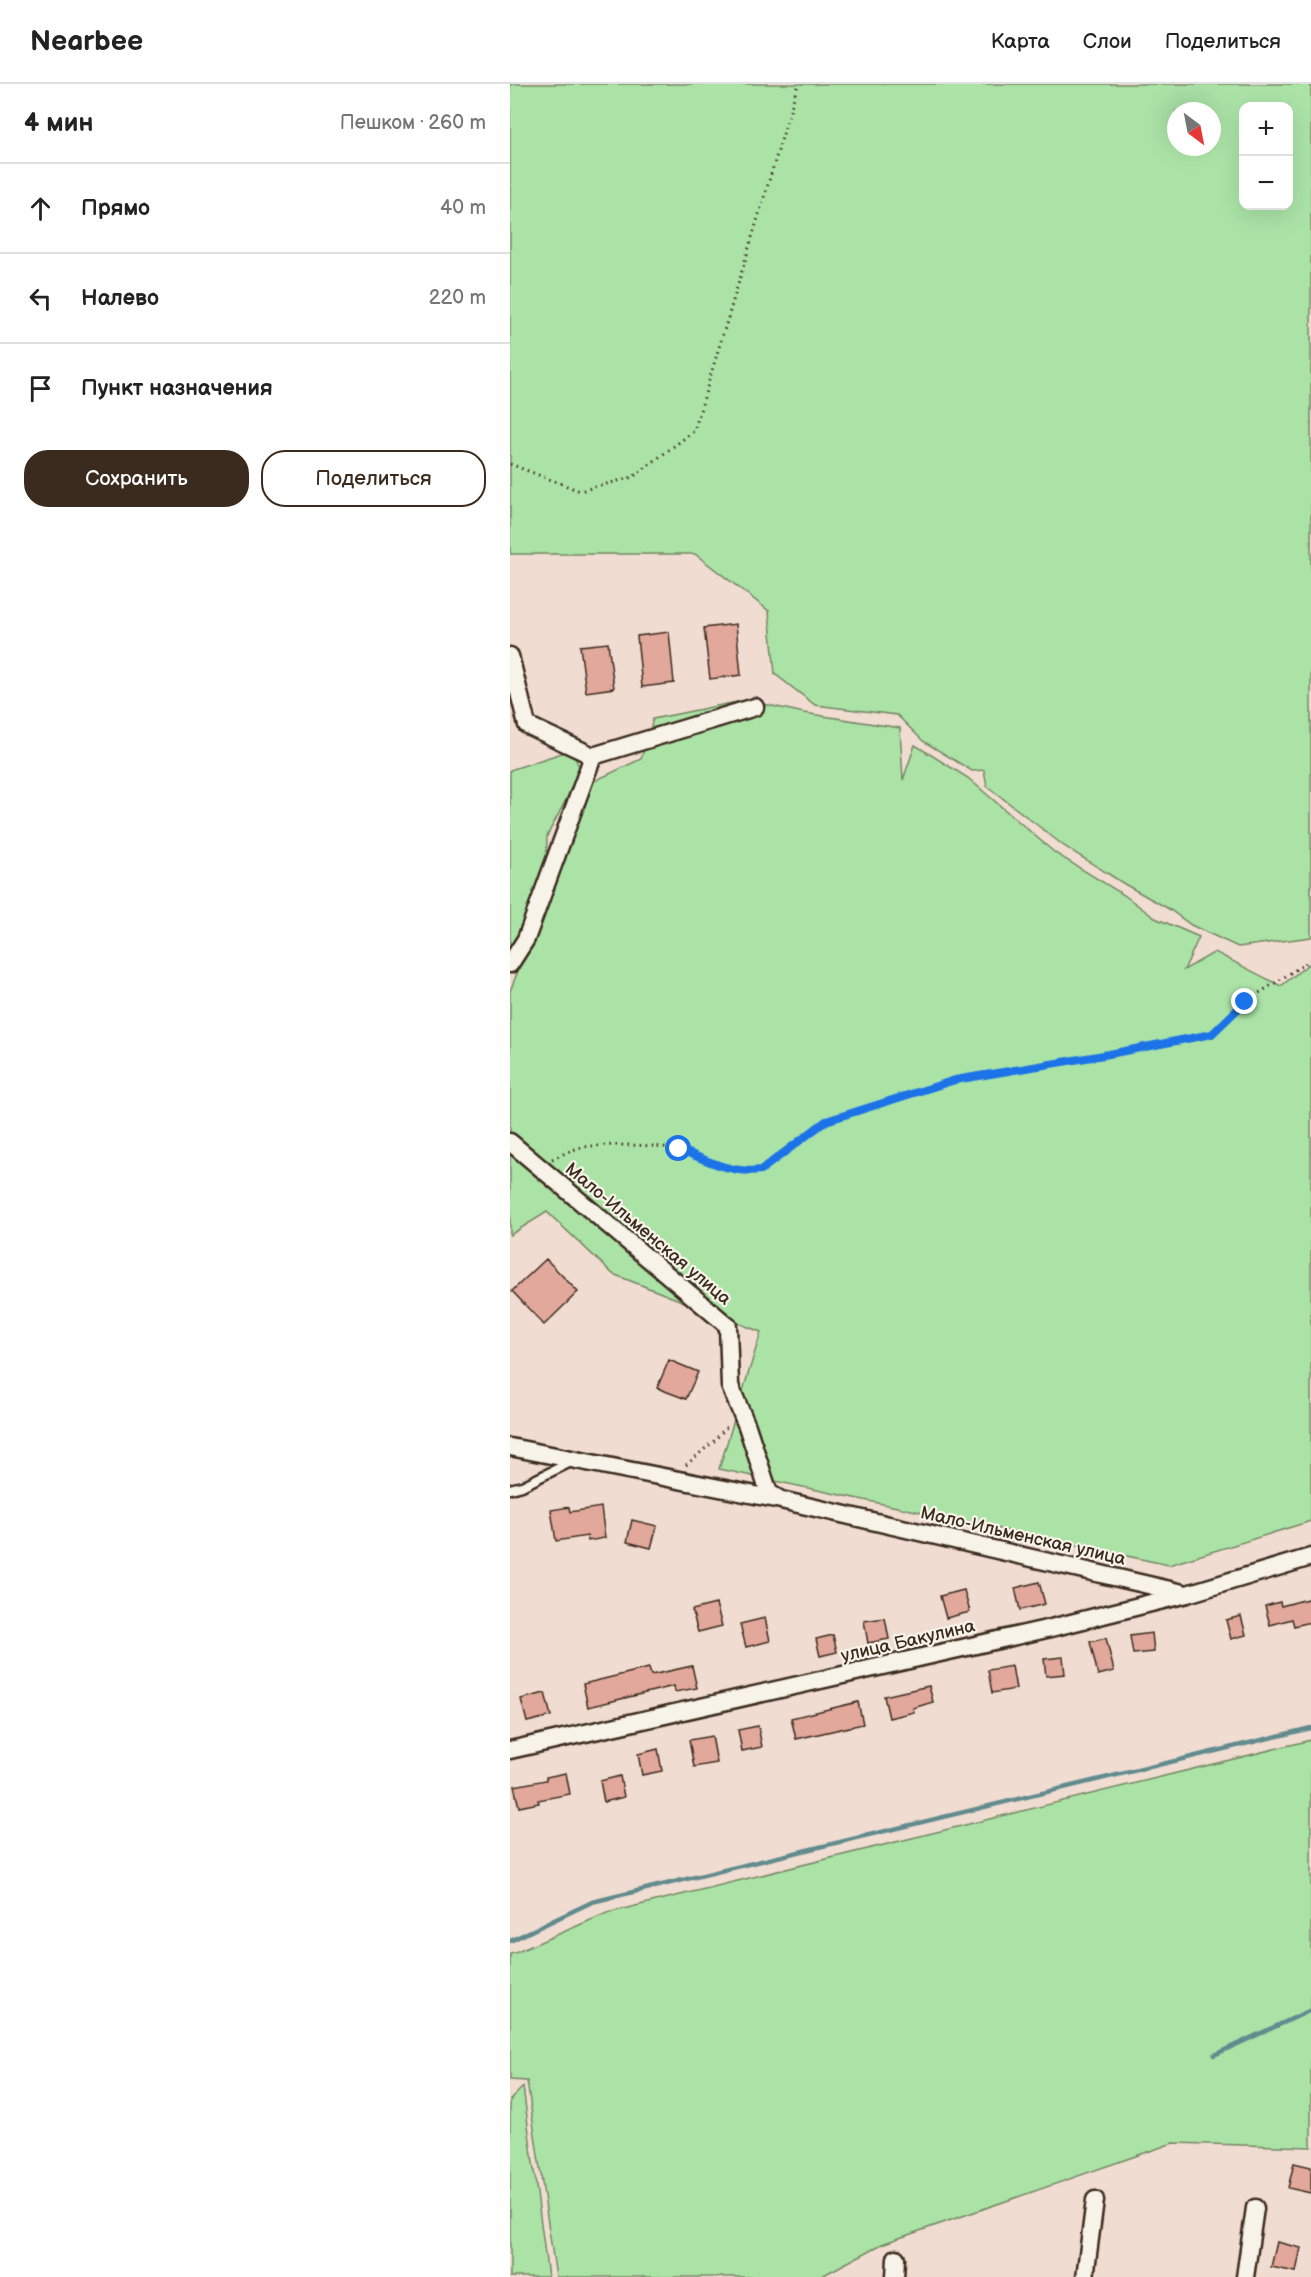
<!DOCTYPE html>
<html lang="ru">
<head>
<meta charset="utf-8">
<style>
  body { margin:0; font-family:"Balsamiq Sans",sans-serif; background:#f2f2f2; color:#222 }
  .controls { position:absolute; right:18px; top:18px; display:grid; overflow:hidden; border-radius:12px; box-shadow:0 6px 24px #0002 }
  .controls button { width:54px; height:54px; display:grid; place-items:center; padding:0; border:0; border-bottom:2px solid #e0e0e0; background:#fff; color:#222; font:30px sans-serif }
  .compass { position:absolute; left:657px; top:18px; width:54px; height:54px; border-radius:50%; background:#fff; box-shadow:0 6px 24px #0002; rotate:148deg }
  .stop { position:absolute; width:18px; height:18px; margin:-14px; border:4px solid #1a73e8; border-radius:50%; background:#fff }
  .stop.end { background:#1a73e8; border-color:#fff; box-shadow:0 2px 6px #0008 }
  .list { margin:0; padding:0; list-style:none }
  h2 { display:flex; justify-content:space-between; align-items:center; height:78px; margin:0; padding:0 24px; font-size:26px }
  h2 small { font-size:20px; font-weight:400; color:#767676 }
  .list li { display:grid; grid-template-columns:39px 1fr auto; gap:18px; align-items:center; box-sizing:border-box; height:90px; padding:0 24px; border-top:2px solid #e0e0e0 }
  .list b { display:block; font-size:22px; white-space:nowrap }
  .list em { font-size:20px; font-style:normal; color:#767676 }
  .actions { display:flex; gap:12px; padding:18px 24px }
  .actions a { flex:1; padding:14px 0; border:2px solid #3b2a1e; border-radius:24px; text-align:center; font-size:21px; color:#3b2a1e }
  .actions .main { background:#3b2a1e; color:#fff }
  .icon { flex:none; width:33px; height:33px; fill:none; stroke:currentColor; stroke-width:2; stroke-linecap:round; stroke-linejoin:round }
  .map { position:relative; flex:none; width:801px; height:2193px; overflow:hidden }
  header { display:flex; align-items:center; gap:36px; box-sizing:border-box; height:84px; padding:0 30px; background:#fff; border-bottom:2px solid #e0e0e0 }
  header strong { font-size:28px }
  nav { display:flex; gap:33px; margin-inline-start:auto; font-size:21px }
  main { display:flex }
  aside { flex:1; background:#fff }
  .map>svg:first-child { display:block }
  .green { fill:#abe3a7; stroke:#738662; stroke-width:1.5; fill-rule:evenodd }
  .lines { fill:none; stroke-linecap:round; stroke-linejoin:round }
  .stream { stroke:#628b8e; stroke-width:4.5 }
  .building { fill:#e1a89b; stroke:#3b2a1e; stroke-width:1.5 }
  .service-casing { stroke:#3b2a1e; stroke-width:13 }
  .minor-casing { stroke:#3b2a1e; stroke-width:21 }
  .path { stroke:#3b2a1e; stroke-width:3; stroke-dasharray:1.5 4.5; stroke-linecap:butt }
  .service { stroke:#f7f3e8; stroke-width:8 }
  .minor { stroke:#f7f3e8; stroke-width:16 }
  .route { stroke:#1a73e8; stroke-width:8 }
  .labels { text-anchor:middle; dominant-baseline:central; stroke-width:4.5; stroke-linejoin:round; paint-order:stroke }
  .street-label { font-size:18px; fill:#3b2a1e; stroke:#f7f3e8 }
</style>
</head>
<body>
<header>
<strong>Nearbee</strong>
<nav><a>Карта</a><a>Слои</a><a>Поделиться</a></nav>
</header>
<main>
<aside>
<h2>4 мин<small>Пешком · 260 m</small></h2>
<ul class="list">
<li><svg class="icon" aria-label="ahead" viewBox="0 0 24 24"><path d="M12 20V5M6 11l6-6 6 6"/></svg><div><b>Прямо</b></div><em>40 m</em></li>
<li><svg class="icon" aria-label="left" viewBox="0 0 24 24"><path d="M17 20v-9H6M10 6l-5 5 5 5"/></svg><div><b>Налево</b></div><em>220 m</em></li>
<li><svg class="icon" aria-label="arrive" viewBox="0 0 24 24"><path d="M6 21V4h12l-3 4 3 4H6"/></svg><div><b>Пункт назначения</b></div></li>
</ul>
<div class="actions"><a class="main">Сохранить</a><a>Поделиться</a></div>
</aside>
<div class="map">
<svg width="801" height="2193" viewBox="0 0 801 2193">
  <rect width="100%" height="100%" fill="#f0dcd1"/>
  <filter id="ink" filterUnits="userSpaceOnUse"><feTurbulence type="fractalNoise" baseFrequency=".0167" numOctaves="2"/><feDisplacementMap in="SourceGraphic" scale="12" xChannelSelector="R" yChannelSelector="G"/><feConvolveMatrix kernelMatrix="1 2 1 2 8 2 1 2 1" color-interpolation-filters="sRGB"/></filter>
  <g filter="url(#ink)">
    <path class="green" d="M 0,0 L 801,0 L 801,853 L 728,863 L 681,841 L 659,825 L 616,801 L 554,762 L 477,702 L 474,686 L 462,687 L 413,657 L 387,631 L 305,621 L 265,590 L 259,527 L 185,470 L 0,470 ZM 778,22 L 778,122 L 734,122 L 734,22 ZM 666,27 L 702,27 L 702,63 L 666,63 Z
      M 236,616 L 294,629 L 390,644 L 393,696 L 405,661 L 458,694 L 545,769 L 614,811 L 645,834 L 689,853 L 674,886 L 705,868 L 771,902 L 801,878 L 801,1437 L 659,1481 L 209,1385 L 251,1248 L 103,1190 L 37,1128 L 0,1151 L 0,907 L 27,840 L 0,863 L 0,686 L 61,666 L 75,694 L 58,712 L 37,752 L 35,822 L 80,699 L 131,675 L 143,635 Z
      M 801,1656 L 801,2063 L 663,2059 L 372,2160 L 310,2193 L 46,2193 L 17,1997 L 0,1996 L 0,1870 L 5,1869 L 97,1829 Z
      M 13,2003 L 38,2193 L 0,2193 L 0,2016 Z"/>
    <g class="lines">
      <path class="stream" d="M 0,1857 L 82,1818 L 801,1644
        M 704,1971 L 801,1926"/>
    </g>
    <path class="building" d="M 226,540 L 231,591 L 200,595 L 194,544 Z
      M 159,548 L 164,599 L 132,603 L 127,552 Z
      M 98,559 L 104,604 L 76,608 L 70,562 Z
      M 36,1175 L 68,1208 L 34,1241 L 2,1207 Z
      M 159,1276 L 188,1288 L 176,1315 L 147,1304 Z
      M 59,1423 L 60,1428 L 91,1423 L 95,1454 L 78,1457 L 77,1452 L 46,1457 L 41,1426 Z
      M 122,1436 L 147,1442 L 141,1464 L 117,1458 Z
      M 529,1498 L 535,1520 L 510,1526 L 505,1504 Z
      M 454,1506 L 460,1528 L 436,1534 L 430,1512 Z
      M 801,1514 L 801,1538 L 784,1542 L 782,1535 L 760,1541 L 755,1522 L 770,1518 L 771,1522 Z
      M 206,1520 L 212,1542 L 188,1548 L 182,1526 Z
      M 731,1532 L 736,1551 L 721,1555 L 716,1536 Z
      M 255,1534 L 260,1557 L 236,1563 L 230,1540 Z
      M 375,1534 L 379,1555 L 358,1559 L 354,1537 Z
      M 642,1549 L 644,1568 L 623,1570 L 620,1552 Z
      M 323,1551 L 327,1568 L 310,1572 L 306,1555 Z
      M 596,1554 L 604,1587 L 588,1591 L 580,1558 Z
      M 553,1573 L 555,1590 L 536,1592 L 534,1575 Z
      M 182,1582 L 187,1604 L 165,1608 L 164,1602 L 78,1623 L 73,1600 L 139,1584 L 141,1591 Z
      M 502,1582 L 506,1605 L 482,1609 L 478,1586 Z
      M 419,1602 L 423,1618 L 403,1624 L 404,1628 L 379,1634 L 374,1612 Z
      M 35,1609 L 41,1632 L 17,1638 L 11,1615 Z
      M 348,1618 L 353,1640 L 286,1655 L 281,1634 Z
      M 248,1642 L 252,1663 L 232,1667 L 228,1646 Z
      M 202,1652 L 207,1679 L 184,1683 L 179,1656 Z
      M 148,1665 L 152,1687 L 132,1691 L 128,1670 Z
      M 56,1689 L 60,1710 L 28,1716 L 29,1719 L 9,1723 L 4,1702 L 36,1696 L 36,1693 Z
      M 110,1692 L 114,1713 L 94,1718 L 90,1697 Z
      M 784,2079 L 801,2083 L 801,2109 L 778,2104 Z
      M 767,2158 L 791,2164 L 786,2188 L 761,2183 Z"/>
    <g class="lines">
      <defs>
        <path id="service" d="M 0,1405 L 12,1402 L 63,1377"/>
        <path id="minor" d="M 0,572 L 17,641 L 83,672 L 16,855 L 0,880
          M 83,672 L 245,623
          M 0,1058 L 218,1242 L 220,1302 L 237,1342 L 259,1409 L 271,1416
          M 0,1363 L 271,1416 L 673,1509
          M 0,1666 L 541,1544 L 677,1510 L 801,1473
          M 385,2193 L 386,2174
          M 575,2193 L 585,2116
          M 735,2193 L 745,2124"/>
      </defs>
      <use href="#service" class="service-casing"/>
      <use href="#minor" class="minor-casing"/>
      <path class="path" d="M 800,0 L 801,1
        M 0,380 L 70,407 L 123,393 L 184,347 L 288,0
        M 42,1075 C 52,1071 62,1065 73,1063 C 92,1060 152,1060 170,1066 C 198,1074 221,1091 251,1086 L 316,1037 L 445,996 L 594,971 L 702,950 L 735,918 L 801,876
        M 176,1381 L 204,1357 L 219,1340"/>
      <use href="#service" class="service"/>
      <use href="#minor" class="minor"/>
    </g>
  </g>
  <g class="lines" filter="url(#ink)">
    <path class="route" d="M 169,1065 C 195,1076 222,1090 251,1086 L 316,1037 L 445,996 L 594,971 L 702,950 L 735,918"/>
  </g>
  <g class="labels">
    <g class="street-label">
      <text transform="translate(138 1150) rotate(40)">Мало-Ильменская улица</text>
      <text transform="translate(513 1452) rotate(13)">Мало-Ильменская улица</text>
      <text transform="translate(398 1557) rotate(-13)">улица Бакулина</text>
    </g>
  </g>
</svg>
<div class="controls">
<button>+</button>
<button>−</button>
</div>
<svg class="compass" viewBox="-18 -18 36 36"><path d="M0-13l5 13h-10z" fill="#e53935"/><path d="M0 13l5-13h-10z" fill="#767676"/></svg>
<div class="stop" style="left:169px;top:1065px"></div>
<div class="stop end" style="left:735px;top:918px"></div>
</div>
</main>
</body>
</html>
